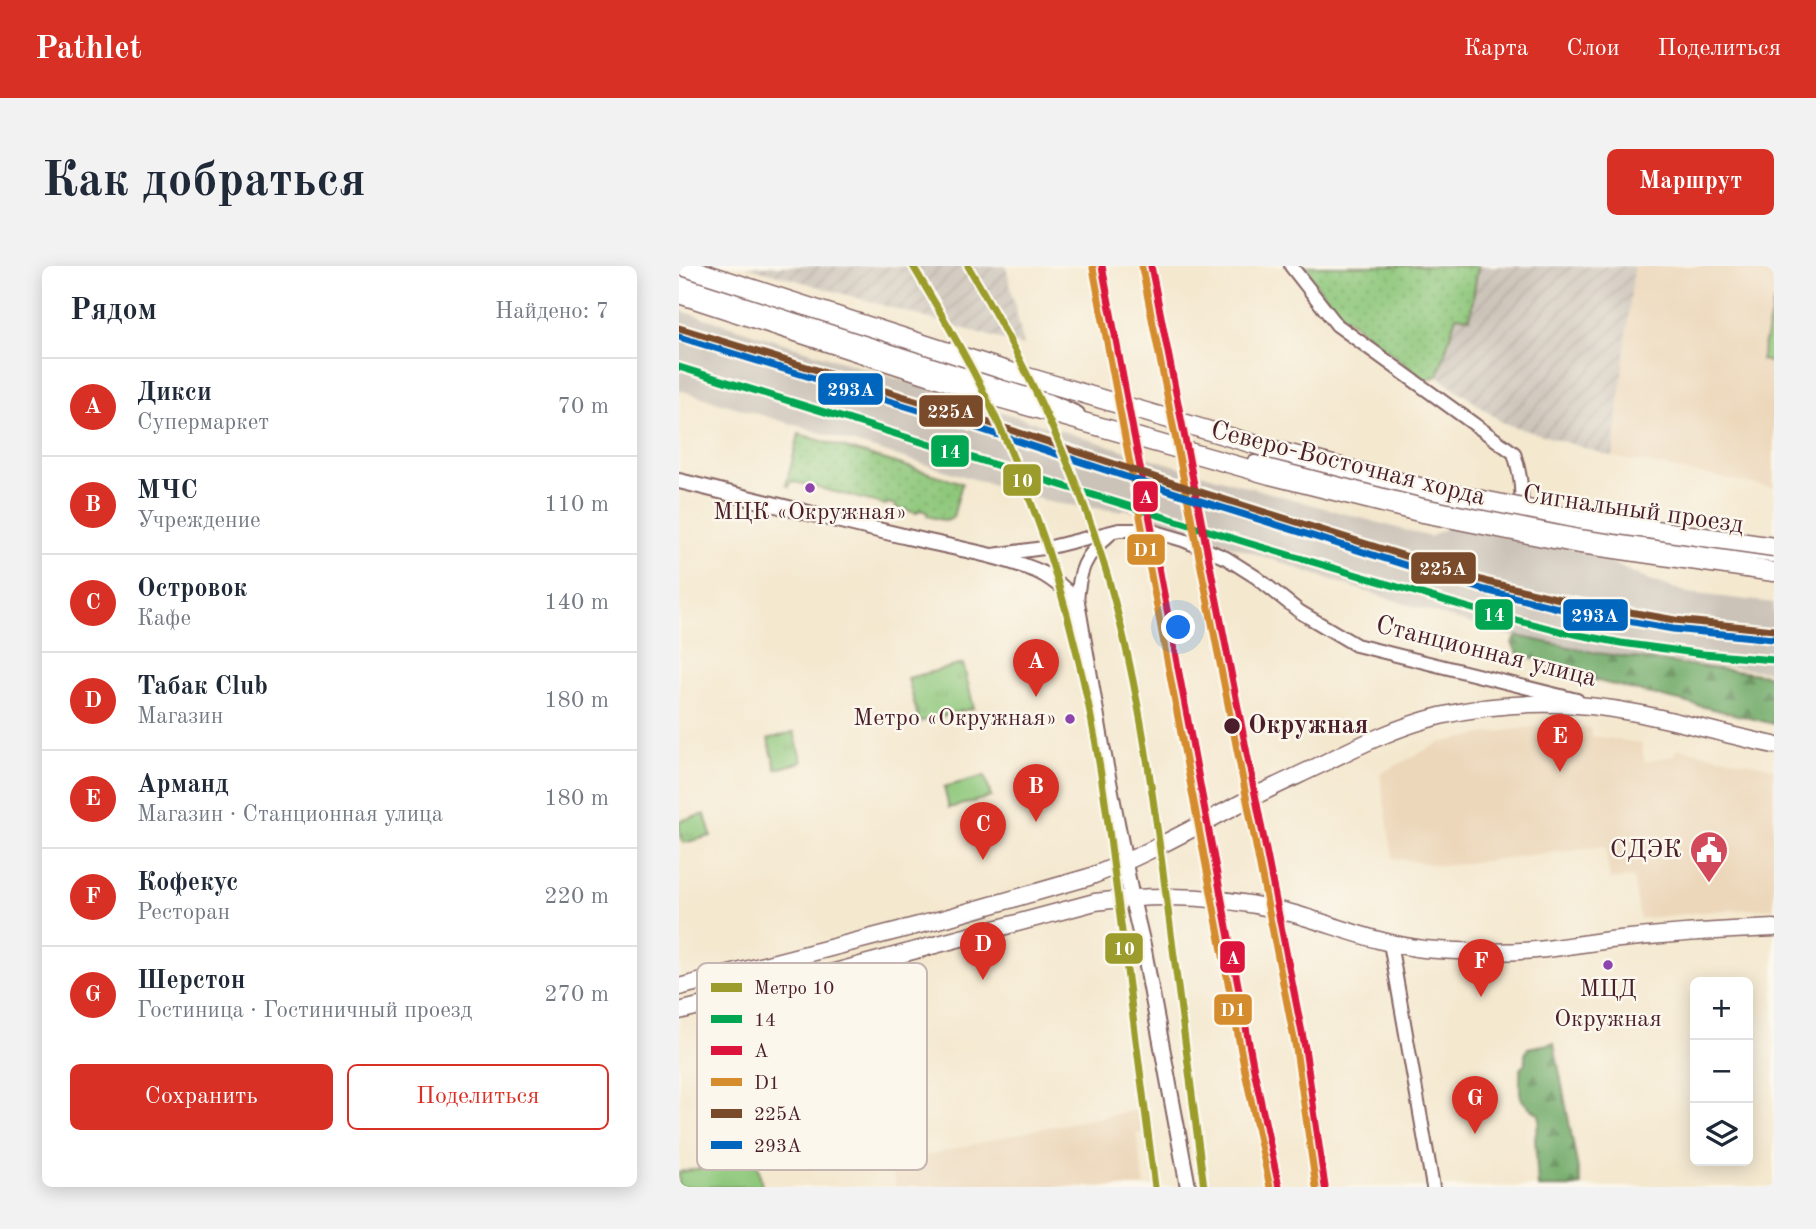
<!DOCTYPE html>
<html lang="ru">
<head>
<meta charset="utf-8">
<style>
  body { margin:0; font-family:"Old Standard TT",serif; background:#f2f2f3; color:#1f2937 }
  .controls { position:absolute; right:21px; bottom:21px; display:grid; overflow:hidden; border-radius:10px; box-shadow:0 4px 18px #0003 }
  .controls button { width:63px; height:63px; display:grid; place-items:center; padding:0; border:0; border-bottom:2px solid #e0e1e3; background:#fff; color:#1f2937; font:35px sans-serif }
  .you { position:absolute; left:500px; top:362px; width:24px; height:24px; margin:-18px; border:5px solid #fff; border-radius:50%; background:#1a73e8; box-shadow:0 0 0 10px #1a73e833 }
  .badge { display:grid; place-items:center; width:46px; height:46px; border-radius:50%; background:#d93025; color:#fff; font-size:23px; font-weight:700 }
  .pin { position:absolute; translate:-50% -58px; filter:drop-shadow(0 2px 4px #0008) }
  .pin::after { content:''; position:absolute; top:37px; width:24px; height:21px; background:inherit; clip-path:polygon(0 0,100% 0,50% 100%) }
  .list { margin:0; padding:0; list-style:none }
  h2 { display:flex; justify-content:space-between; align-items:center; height:91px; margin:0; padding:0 28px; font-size:30px }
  h2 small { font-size:23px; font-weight:400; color:#747a83 }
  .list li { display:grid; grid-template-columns:46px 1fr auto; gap:21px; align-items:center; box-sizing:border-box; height:98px; padding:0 28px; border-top:2px solid #e0e1e3 }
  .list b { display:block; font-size:26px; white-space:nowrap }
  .list p { margin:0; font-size:23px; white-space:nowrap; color:#747a83 }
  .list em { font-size:23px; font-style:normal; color:#747a83 }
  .actions { display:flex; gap:14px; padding:21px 28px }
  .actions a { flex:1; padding:16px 0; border:2px solid #d93025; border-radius:10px; text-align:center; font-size:24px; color:#d93025 }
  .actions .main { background:#d93025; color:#fff }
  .icon { flex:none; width:38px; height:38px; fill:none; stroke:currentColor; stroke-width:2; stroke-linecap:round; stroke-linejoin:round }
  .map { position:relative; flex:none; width:1095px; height:921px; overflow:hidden; border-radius:10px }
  header { display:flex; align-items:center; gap:42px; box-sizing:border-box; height:98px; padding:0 35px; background:#d93025; color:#fff }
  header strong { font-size:33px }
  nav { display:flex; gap:38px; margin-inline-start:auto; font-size:24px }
  .intro { display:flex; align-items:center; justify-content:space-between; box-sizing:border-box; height:168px; padding:0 42px }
  h1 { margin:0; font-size:49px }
  .button { padding:18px 32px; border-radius:10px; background:#d93025; color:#fff; font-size:24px; font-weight:700 }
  main { display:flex; gap:42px; padding:0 42px }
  aside { flex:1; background:#fff; border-radius:10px; box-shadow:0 4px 18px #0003 }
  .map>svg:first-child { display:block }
  .built { fill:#ecd7ba }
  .industrial { fill:url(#industrial-furrows) }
  .railway { fill:#cbc2b8 }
  .grass { fill:url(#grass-dots); stroke:#6c7353; stroke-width:2 }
  .forest { fill:url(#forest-firs); stroke:#5e664b; stroke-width:2 }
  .park { fill:url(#park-tufts); stroke:#6c7353; stroke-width:2 }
  .pitch { fill:#8ec77b; stroke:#6c7353; stroke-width:2 }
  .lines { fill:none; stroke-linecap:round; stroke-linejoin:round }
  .minor-casing { stroke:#866564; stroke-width:16 }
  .tertiary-casing { stroke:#866564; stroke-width:18 }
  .secondary-casing { stroke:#866564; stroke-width:19 }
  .primary-casing { stroke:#866564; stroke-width:21 }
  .minor { stroke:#fff; stroke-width:12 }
  .tertiary { stroke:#fff; stroke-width:14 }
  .secondary { stroke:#fff; stroke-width:16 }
  .primary { stroke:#fff; stroke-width:18 }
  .primary-bridge-casing { stroke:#866564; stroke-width:21; stroke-linecap:butt }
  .primary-bridge { stroke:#fff; stroke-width:18 }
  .rail-1-casing { stroke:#fbf7ec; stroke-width:12 }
  .rail-2-casing { stroke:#fbf7ec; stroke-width:12 }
  .rail-3-casing { stroke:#fbf7ec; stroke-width:12 }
  .rail-4-casing { stroke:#fbf7ec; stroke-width:12 }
  .rail-5-casing { stroke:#fbf7ec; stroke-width:12 }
  .rail-1 { stroke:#00a651; stroke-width:7 }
  .rail-2 { stroke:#dc143c; stroke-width:7 }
  .rail-3 { stroke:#d58c2d; stroke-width:7 }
  .rail-4 { stroke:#7a4b2a; stroke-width:7 }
  .rail-5 { stroke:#0065bd; stroke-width:7 }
  .metro-1-casing { stroke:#fbf7ec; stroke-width:12 }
  .metro-1 { stroke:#9b9c2c; stroke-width:7 }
  .bus-dot { fill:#8e44ad; stroke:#fbf7ec; stroke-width:2.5 }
  .stop-dot { fill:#4a1f2b; stroke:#fbf7ec; stroke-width:2.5 }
  .labels { text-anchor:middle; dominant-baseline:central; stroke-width:5; stroke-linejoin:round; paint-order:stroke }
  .bus-label { font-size:24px; fill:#4a1f2b; stroke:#fbf7ec }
  .street-label { font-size:26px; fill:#4a1f2b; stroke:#fbf7ec }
  .stop-label { font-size:26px; font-weight:bold; fill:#4a1f2b; stroke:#fbf7ec; text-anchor:start }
  .poi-label { font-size:26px; fill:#4a1f2b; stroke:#fbf7ec; text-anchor:end }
  .key { fill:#fbf7ec; stroke:#c6b6b2; stroke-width:2 }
  .key-label { font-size:19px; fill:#4a1f2b }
  .line-badge { stroke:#fbf7ec; stroke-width:2.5 }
  .badge-label { font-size:19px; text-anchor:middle; font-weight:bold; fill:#fff }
</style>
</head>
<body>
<header>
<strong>Pathlet</strong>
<nav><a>Карта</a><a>Слои</a><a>Поделиться</a></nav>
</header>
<div class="intro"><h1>Как добраться</h1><a class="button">Маршрут</a></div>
<main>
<aside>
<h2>Рядом<small>Найдено: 7</small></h2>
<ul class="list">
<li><span class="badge">A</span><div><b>Дикси</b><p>Супермаркет</p></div><em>70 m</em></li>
<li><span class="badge">B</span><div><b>МЧС</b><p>Учреждение</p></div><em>110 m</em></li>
<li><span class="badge">C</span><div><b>Островок</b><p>Кафе</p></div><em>140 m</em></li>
<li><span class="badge">D</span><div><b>Табак Club</b><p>Магазин</p></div><em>180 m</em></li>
<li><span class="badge">E</span><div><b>Арманд</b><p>Магазин · Станционная улица</p></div><em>180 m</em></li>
<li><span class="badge">F</span><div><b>Кофекус</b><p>Ресторан</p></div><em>220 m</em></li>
<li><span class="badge">G</span><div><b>Шерстон</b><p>Гостиница · Гостиничный проезд</p></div><em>270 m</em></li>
</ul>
<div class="actions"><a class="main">Сохранить</a><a>Поделиться</a></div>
</aside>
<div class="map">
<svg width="1095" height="921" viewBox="0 0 1095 921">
  <defs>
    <pattern id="industrial-furrows" width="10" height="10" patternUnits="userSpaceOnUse" patternTransform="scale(1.75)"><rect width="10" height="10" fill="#cbc2b8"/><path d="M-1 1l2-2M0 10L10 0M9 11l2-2" fill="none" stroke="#b0a69e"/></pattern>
    <pattern id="grass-dots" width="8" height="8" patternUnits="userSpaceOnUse" patternTransform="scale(1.75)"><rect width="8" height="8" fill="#8ec77b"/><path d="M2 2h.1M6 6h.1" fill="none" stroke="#7caa6a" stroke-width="1.8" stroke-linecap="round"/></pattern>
    <pattern id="forest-firs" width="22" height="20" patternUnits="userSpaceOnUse" patternTransform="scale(1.75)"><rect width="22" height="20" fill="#72ac6b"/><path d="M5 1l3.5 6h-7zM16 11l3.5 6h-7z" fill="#608b58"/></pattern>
    <pattern id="park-tufts" width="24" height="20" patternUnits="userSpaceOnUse" patternTransform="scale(1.75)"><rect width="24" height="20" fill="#8ec77b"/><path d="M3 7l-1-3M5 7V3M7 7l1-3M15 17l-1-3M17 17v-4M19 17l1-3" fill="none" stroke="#7caa6a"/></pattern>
  </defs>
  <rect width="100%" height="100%" fill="#fbf7ec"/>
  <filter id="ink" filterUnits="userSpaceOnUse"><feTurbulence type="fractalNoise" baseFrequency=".0143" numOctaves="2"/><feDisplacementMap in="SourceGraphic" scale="14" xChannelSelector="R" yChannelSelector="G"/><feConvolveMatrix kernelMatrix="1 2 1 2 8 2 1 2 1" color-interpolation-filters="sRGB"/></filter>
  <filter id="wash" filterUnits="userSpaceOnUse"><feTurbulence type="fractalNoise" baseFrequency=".00686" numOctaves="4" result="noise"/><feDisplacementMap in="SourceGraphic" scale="28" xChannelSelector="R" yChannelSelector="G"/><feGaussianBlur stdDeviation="1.57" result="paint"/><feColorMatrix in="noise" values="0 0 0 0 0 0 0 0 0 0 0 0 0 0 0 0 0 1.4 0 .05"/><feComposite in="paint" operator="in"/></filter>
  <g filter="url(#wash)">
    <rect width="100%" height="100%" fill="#f4e8cf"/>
    <path class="built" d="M 955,0 L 1095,0 L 1095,222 L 934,191 Z
      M 862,460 L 911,462 L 913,470 L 962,477 L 966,496 L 996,489 L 999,482 L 1095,502 L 1095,642 L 1031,645 L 961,653 L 954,611 L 931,614 L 926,580 L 764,600 L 714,592 L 701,508 L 760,477 L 803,468 Z
      M 459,844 L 461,853 L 463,853 L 465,866 L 457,868 L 466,921 L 216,921 L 212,898 L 359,863 Z"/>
    <path class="industrial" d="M 68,0 L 327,0 L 345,80 Z
      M 799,0 L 955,0 L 934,191 L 824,157 L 759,110 L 778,50 L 791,52 Z"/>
    <path class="railway" d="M 0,44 L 447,185 L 562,219 L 751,271 L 772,259 L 908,286 L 965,312 L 1009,327 L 1095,337 L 1095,406 L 915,386 L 828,369 L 676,322 L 446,243 L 440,245 L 374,237 L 0,124 Z"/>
    <path class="grass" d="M 626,0 L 799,0 L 791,52 L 777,50 L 759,110 L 746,114 L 661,47 L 636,17 Z
      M 120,168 L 283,217 L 274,251 L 272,253 L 267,255 L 248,250 L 248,246 L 240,244 L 238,247 L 217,242 L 217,239 L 209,237 L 207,239 L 112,215 L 110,220 L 107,219 Z"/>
    <path class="forest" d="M 838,370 L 918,387 L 1095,410 L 1095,458 L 906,412 L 838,387 L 833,377 Z
      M 875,777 L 902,919 L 889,921 L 859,921 L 856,871 L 860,856 L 860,848 C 835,832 842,830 841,803 L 846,797 L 846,789 L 849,782 Z"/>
    <path class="park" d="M 284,398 L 295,442 L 240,456 L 229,412 Z
      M 115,466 L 123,496 L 97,503 L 89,473 Z
      M 26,548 L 32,570 L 4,577 L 0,563 L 0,555 Z"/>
    <path class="pitch" d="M 1095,34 L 1095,97 L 1082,94 Z
      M 306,510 L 312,531 L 270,542 L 265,521 Z
      M 69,894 L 76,896 L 80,904 L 83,921 L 0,921 L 0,906 Z"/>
  </g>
  <g filter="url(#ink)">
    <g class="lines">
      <defs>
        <path id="minor" d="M 612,0 L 658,59 L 835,187 C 842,210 844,225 841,249
          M 314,289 L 372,281 L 440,264 L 470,264 L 504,274 L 547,292 L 577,311 L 621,346 L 677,379 L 898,434
          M 398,336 C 400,305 405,290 430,269
          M 711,677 L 754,921"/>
        <path id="tertiary" d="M 0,12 L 359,130 L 398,148
          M 576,197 L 674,219 L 841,253 L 1046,284 L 1094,289
          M 0,215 C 78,234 155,254 233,272 C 274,282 316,288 356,304 C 373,311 386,323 398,336 L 423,480 L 453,633 L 464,679 L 509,921"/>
        <path id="secondary" d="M 0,721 L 267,652 L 410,611 C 463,591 512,563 562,537 C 589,523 616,511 643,498 C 681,479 720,460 761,450 C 799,441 838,437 877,438 C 951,439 1023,464 1095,479
          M 0,745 L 122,715 L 416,636 C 481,627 549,630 612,647 C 656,659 699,678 745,683 C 782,686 820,687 857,684 C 881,682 906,677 931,674 C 985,668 1040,664 1095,662"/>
        <path id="primary" d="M 0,28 L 320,132 L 591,209 L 744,247 L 895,277 L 1095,306"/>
      </defs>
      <use href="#minor" class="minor-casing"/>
      <use href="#tertiary" class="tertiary-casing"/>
      <use href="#secondary" class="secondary-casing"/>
      <use href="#primary" class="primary-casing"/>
      <use href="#minor" class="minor"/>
      <use href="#tertiary" class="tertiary"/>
      <use href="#secondary" class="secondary"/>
      <use href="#primary" class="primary"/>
      <defs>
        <path id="primary-bridge" d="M 3,0 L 328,105 L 595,184 L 748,223 L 899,253 L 1095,281"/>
      </defs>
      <use href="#primary-bridge" class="primary-bridge-casing"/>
      <use href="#primary-bridge" class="primary-bridge"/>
      <defs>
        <path id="rail-1" d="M 0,101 L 569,277 L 801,345 L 880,365 L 942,377 L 1024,388 L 1095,394"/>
        <path id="rail-2" d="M 423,0 L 575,804 L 600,921
          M 472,0 L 626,782 L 646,921"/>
        <path id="rail-3" d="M 414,2 L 566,806 L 591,921
          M 463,2 L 617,783 L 637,921"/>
        <path id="rail-4" d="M 0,62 L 292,151 L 509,222 L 809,316 L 889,335 L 996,354 L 1095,364"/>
        <path id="rail-5" d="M 0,71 L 289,159 L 506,230 L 806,324 L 887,344 L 994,363 L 1094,373"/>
      </defs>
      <use href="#rail-1" class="rail-1-casing"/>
      <use href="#rail-2" class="rail-2-casing"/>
      <use href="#rail-3" class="rail-3-casing"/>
      <use href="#rail-4" class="rail-4-casing"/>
      <use href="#rail-5" class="rail-5-casing"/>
      <use href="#rail-1" class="rail-1"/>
      <use href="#rail-2" class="rail-2"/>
      <use href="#rail-3" class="rail-3"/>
      <use href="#rail-4" class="rail-4"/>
      <use href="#rail-5" class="rail-5"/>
      <defs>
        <path id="metro-1" d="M 234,0 C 259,42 285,85 306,129 C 346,211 377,299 398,388 C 418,467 428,547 438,627 C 451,725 463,823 476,921
          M 289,0 C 345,95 393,193 425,298 C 457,403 472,513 486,621 C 499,721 512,821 525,921"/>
      </defs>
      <use href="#metro-1" class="metro-1-casing"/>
      <use href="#metro-1" class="metro-1"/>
    </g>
  </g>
  <defs>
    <symbol id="civic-pin" viewBox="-11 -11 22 30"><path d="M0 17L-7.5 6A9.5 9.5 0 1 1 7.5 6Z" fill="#d1495b" stroke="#fbf7ec"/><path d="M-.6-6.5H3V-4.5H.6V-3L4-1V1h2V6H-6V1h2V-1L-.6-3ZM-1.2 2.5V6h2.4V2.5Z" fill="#fff"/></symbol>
  </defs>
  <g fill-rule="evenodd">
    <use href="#civic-pin" x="1008" y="562" width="44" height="60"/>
  </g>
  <g class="bus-dot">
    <circle cx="131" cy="222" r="6"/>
    <circle cx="391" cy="453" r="6"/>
    <circle cx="929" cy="699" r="6"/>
  </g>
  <circle class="stop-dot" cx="553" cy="460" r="9"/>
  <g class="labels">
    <g class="bus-label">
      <text x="131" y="247">МЦК «Окружная»</text>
      <text x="378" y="453" text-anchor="end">Метро «Окружная»</text>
      <text x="929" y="724">МЦД<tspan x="929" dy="30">Окружная</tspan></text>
    </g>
    <g class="street-label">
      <text transform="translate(669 198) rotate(14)">Северо-Восточная хорда</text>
      <text transform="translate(954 244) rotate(8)">Сигнальный проезд</text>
      <text transform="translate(807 386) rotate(14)">Станционная улица</text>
    </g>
    <g class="stop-label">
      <text x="569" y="460">Окружная</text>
    </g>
    <g class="poi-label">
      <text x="1003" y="584">СДЭК</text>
    </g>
  </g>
  <rect x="18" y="697" width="230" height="207" rx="10" class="key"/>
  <rect x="32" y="717" width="31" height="9" fill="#9b9c2c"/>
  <rect x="32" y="749" width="31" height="8" fill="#00a651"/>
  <rect x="32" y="780" width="31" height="9" fill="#dc143c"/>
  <rect x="32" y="812" width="31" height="8" fill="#d58c2d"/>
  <rect x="32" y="843" width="31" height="9" fill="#7a4b2a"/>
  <rect x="32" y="875" width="31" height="8" fill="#0065bd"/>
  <g class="key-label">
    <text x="75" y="728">Метро 10</text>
    <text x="75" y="760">14</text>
    <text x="75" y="791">A</text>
    <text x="75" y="823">D1</text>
    <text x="75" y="854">225А</text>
    <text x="75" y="886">293А</text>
  </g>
  <g class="line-badge">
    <rect x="138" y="106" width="67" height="34" rx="7" fill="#0065bd"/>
    <rect x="239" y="128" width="66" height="34" rx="7" fill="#7a4b2a"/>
    <rect x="251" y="168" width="40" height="34" rx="7" fill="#00a651"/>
    <rect x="323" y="197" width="40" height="34" rx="7" fill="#9b9c2c"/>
    <rect x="453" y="214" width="27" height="33" rx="7" fill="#dc143c"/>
    <rect x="447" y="267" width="40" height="33" rx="7" fill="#d58c2d"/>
    <rect x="731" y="285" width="67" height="34" rx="7" fill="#7a4b2a"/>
    <rect x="795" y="332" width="40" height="33" rx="7" fill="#00a651"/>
    <rect x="883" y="332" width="67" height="34" rx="7" fill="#0065bd"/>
    <rect x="425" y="666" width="40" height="33" rx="7" fill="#9b9c2c"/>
    <rect x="540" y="674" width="27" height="34" rx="7" fill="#dc143c"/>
    <rect x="534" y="727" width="40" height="33" rx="7" fill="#d58c2d"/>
  </g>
  <g class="badge-label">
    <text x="172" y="130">293А</text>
    <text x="272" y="152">225А</text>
    <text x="271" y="192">14</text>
    <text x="343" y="221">10</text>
    <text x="467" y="237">A</text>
    <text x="467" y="290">D1</text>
    <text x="764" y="309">225А</text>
    <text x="815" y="355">14</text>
    <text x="916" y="356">293А</text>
    <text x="445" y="689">10</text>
    <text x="554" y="698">A</text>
    <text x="554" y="750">D1</text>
  </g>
</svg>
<div class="controls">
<button>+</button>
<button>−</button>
<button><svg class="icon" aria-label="layers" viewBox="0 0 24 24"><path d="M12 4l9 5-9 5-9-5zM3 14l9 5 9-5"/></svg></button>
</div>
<div class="you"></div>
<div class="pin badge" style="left:357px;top:431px">A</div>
<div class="pin badge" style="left:357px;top:556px">B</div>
<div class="pin badge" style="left:304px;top:594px">C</div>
<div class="pin badge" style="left:304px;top:714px">D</div>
<div class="pin badge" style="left:881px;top:506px">E</div>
<div class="pin badge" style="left:802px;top:731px">F</div>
<div class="pin badge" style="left:796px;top:868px">G</div>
</div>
</main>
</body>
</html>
